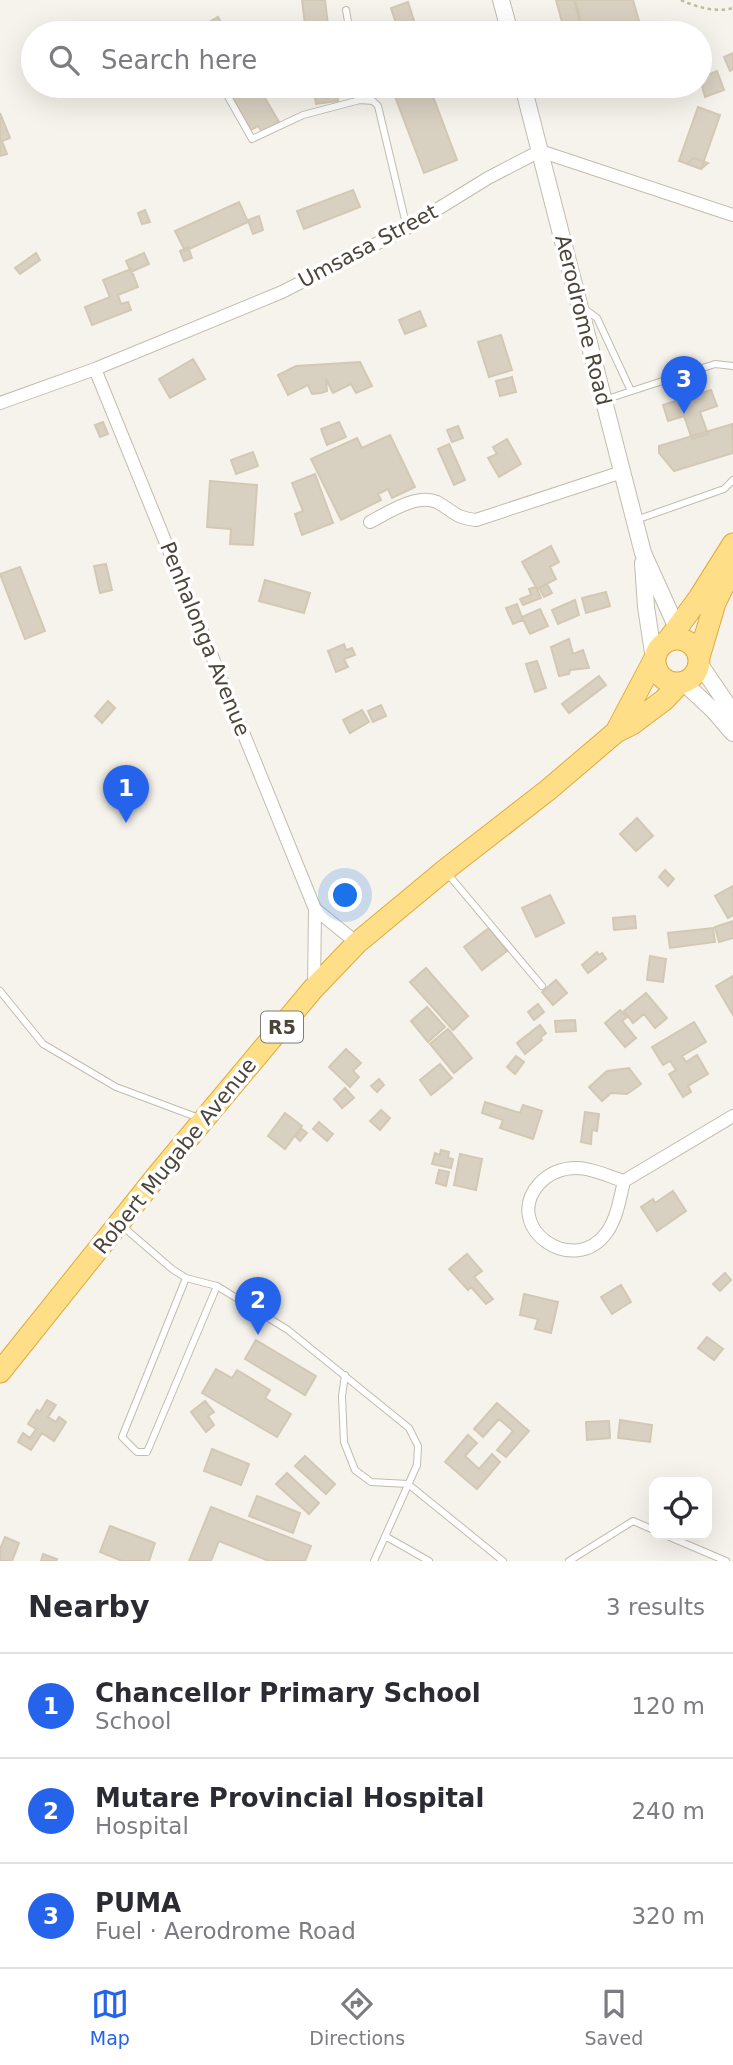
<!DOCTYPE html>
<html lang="en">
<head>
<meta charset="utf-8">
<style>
  body { margin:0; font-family:"DejaVu Sans",sans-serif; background:#f7f7f7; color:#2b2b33 }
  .controls { position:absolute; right:21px; bottom:21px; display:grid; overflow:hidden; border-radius:14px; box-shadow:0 7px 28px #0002 }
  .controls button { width:63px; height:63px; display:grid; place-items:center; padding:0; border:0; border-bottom:2px solid #e1e1e2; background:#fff; color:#2b2b33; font:35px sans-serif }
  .you { position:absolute; left:346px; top:896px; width:24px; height:24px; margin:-18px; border:5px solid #fff; border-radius:50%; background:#1a73e8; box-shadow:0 0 0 10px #1a73e833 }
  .badge { display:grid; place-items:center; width:46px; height:46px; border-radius:50%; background:#2563eb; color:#fff; font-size:23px; font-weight:700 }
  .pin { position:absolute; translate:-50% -58px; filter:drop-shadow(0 2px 4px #0008) }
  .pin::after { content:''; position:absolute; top:37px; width:24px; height:21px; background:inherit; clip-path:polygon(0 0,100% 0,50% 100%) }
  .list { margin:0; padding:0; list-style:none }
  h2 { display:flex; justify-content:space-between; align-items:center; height:91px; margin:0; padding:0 28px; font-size:30px }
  h2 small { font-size:23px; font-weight:400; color:#7c7c81 }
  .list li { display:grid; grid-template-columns:46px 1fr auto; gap:21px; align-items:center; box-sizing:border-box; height:105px; padding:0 28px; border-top:2px solid #e1e1e2 }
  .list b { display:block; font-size:26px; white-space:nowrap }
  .list p { margin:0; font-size:23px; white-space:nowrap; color:#7c7c81 }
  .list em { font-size:23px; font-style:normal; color:#7c7c81 }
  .icon { flex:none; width:38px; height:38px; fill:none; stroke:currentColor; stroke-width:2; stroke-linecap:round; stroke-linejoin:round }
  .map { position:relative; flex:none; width:733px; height:1561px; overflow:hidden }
  .search { position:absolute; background:#fff; box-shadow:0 7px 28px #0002; left:21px; right:21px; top:21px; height:77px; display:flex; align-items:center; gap:18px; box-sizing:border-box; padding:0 24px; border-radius:38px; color:#7c7c81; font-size:26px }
  .sheet { height:406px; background:#fff }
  nav { display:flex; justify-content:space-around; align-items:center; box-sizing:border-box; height:98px; border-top:2px solid #e1e1e2; background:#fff; font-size:19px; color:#7c7c81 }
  nav a { display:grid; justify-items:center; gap:4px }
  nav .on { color:#2563eb }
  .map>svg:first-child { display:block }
  .building { fill:#d8d0c1; stroke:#d3c8b4; stroke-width:2 }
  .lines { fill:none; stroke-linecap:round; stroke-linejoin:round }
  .service-casing { stroke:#c2bcae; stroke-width:8 }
  .minor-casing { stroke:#c2bcae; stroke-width:14 }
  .tertiary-casing { stroke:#c2bcae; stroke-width:18 }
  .trunk-casing { stroke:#dfab3d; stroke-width:23 }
  .path { stroke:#c4b99f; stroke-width:2.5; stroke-dasharray:3.5 3.5; stroke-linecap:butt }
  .service { stroke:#fff; stroke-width:6 }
  .minor { stroke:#fff; stroke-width:12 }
  .tertiary { stroke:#fff; stroke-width:16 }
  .trunk { stroke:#fede86; stroke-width:21 }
  .labels { text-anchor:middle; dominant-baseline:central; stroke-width:7; stroke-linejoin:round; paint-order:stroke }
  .shield { fill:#fff; stroke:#817d74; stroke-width:2 }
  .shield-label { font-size:19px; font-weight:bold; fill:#4b4539 }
  .street-label { font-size:21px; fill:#4b4539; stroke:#fff }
</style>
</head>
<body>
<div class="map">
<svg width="733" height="1561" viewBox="0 0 733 1561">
  <rect width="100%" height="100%" fill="#f6f3ec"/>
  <path class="building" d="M 302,0 L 325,0 L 329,33 L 306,33 Z
    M 556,0 L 574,0 L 583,33 L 565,33 Z
    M 575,0 L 633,0 L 639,21 L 594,33 L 584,33 Z
    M 408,2 L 418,33 L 399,33 L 391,8 Z
    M 218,17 L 227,33 L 195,33 L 194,31 Z
    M 733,53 L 733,69 L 730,71 L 724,57 Z
    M 717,71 L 724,90 L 705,97 L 700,78 Z
    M 225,86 L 258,86 L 279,122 L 262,132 L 258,126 L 251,130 Z
    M 313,86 L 336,86 L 338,101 L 316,104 Z
    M 408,86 L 429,86 L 457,160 L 424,173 L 393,91 Z
    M 698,107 L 720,115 L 701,169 L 679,161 Z
    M 0,113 L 10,138 L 2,141 L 7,154 L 0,156 Z
    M 694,158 L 708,163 L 701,169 L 687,164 Z
    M 353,190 L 360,207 L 304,229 L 297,211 Z
    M 239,202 L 248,222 L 185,251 L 175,231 Z
    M 145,210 L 150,222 L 142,224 L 138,213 Z
    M 259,216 L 263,230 L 253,234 L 248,220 Z
    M 188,247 L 192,258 L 184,261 L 180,251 Z
    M 36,253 L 40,260 L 20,274 L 15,268 Z
    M 144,253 L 149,264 L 131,272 L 126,261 Z
    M 131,269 L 138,287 L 118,295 L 121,304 L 128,302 L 131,310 L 92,325 L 85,307 L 110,297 L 103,280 Z
    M 420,311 L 426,326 L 405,334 L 399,320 Z
    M 501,335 L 512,370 L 489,377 L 478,342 Z
    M 193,359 L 205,379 L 170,398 L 159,379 Z
    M 360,362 L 372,386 L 356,393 L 351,384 L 333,393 L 326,379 L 327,391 L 321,393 L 312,394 L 308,385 L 288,395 L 278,375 L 296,366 Z
    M 512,377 L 516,392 L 500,396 L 496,381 Z
    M 711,390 L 717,406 L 700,412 L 708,434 L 692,439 L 684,416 L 668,421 L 663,405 Z
    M 103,422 L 108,434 L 100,437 L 95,425 Z
    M 339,422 L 346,437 L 327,445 L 321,429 Z
    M 732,424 L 733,453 L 674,471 L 659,453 L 659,446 Z
    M 458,426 L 463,438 L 452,442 L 447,430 Z
    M 390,435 L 415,487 L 392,498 L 388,489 L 378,494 L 381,500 L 341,520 L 311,459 L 357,438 L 362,448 Z
    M 507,439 L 521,464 L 499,477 L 488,458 L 497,454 L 493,447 Z
    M 449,444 L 465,480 L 454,485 L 438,449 Z
    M 253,452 L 258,466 L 236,474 L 231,460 Z
    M 315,474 L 333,523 L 302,535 L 295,514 L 303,511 L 292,483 Z
    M 210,481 L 257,485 L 253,545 L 230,544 L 231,529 L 207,527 Z
    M 551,546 L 559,562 L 550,567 L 556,579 L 537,589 L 522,562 Z
    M 106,564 L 112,590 L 100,593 L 94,566 Z
    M 20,567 L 45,631 L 25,639 L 0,574 Z
    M 265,580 L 310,593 L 304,613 L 259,601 Z
    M 547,584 L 552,593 L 544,597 L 539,588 Z
    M 536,587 L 541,598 L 523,605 L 520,599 L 531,595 L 529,589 Z
    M 606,592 L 610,606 L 586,613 L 582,598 Z
    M 575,600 L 579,615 L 558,624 L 552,610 Z
    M 517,604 L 523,620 L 513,624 L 506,608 Z
    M 540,609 L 548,626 L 530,634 L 522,617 Z
    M 569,639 L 573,654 L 583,650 L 589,668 L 570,670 L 569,674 L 559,676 L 551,647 Z
    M 344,644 L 346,650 L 352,648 L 355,655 L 344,659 L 348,667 L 336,672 L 328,651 Z
    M 537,661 L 546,688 L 535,692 L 526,664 Z
    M 599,676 L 606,685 L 569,713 L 562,704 Z
    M 108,701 L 115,708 L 102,723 L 95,716 Z
    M 381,705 L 386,716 L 373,722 L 368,711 Z
    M 362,710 L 369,722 L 350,733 L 343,720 Z
    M 637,818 L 653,836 L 636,851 L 620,834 Z
    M 665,870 L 674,879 L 668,886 L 659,877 Z
    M 733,886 L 733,915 L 728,918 L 715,896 Z
    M 550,895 L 564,923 L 536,937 L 522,908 Z
    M 635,916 L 636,928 L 614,930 L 613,918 Z
    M 733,921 L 733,938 L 719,942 L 715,927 Z
    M 489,928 L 507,951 L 482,970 L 464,947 Z
    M 713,928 L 715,942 L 670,948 L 668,933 Z
    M 597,952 L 599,955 L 602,953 L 606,959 L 588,973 L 582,965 Z
    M 650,956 L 666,959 L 663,982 L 647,980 Z
    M 426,968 L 468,1016 L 453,1030 L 410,982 Z
    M 733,976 L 733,1015 L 716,986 Z
    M 556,980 L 567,993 L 553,1005 L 542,992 Z
    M 646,993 L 667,1018 L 655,1028 L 644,1014 L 633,1023 L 624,1011 Z
    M 538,1004 L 544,1012 L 534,1020 L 528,1012 Z
    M 427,1007 L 445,1027 L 428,1042 L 411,1021 Z
    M 620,1010 L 627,1017 L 622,1021 L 636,1038 L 625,1047 L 605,1023 Z
    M 575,1020 L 576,1031 L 556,1032 L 555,1021 Z
    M 694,1022 L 706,1042 L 682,1056 L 686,1062 L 697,1055 L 708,1074 L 688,1086 L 691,1092 L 683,1097 L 669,1074 L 676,1070 L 670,1061 L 663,1065 L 652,1047 Z
    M 540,1025 L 546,1033 L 540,1038 L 542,1040 L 525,1054 L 517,1043 Z
    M 448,1029 L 472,1058 L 454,1073 L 430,1044 Z
    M 346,1049 L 361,1063 L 353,1071 L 359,1077 L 350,1087 L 329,1067 Z
    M 516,1056 L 524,1062 L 515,1074 L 507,1067 Z
    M 440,1064 L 452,1078 L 431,1095 L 420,1080 Z
    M 629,1068 L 641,1084 L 627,1094 L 611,1093 L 602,1101 L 589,1087 L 607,1071 Z
    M 379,1079 L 384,1085 L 377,1092 L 371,1086 Z
    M 345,1088 L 354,1098 L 342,1108 L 334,1099 Z
    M 485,1102 L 520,1113 L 523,1105 L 542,1111 L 533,1139 L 500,1128 L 503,1120 L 482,1113 Z
    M 381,1110 L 390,1118 L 380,1130 L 370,1121 Z
    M 585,1112 L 599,1114 L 597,1131 L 592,1130 L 591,1144 L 581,1142 Z
    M 285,1113 L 302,1126 L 285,1149 L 268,1136 Z
    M 319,1122 L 333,1134 L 327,1141 L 313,1129 Z
    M 302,1129 L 307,1133 L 300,1141 L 296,1137 Z
    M 441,1150 L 449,1152 L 448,1158 L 453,1159 L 451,1168 L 432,1164 L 435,1153 L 440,1155 Z
    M 460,1154 L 482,1159 L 476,1190 L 454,1185 Z
    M 439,1170 L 449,1172 L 446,1186 L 436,1183 Z
    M 673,1191 L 686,1211 L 657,1231 L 641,1207 L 653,1199 L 655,1203 Z
    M 467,1254 L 482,1271 L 474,1277 L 493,1299 L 486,1304 L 471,1287 L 468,1290 L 449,1269 Z
    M 725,1273 L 731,1280 L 720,1291 L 713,1284 Z
    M 621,1285 L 631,1302 L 612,1314 L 601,1297 Z
    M 524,1294 L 558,1302 L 551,1333 L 535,1329 L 538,1319 L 520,1315 Z
    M 707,1337 L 723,1349 L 714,1360 L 698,1348 Z
    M 256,1340 L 316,1376 L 305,1395 L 245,1359 Z
    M 216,1369 L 232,1378 L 237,1370 L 270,1390 L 265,1398 L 291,1414 L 277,1437 L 202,1393 Z
    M 47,1400 L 56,1405 L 48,1417 L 56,1422 L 59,1417 L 66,1422 L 54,1441 L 42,1433 L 31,1450 L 18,1442 L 23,1433 L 30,1438 L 36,1429 L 28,1424 L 37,1410 L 40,1412 Z
    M 205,1401 L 214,1412 L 208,1416 L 214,1425 L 206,1432 L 191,1412 Z
    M 497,1403 L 529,1431 L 506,1457 L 497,1450 L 513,1431 L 499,1419 L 483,1437 L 474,1429 Z
    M 620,1420 L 652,1425 L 650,1442 L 618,1438 Z
    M 609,1421 L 610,1438 L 587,1440 L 586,1422 Z
    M 468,1435 L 477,1443 L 465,1456 L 479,1469 L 492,1454 L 500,1462 L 477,1489 L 445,1462 Z
    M 212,1449 L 249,1464 L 241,1485 L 204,1471 Z
    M 305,1456 L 335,1484 L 326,1494 L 295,1466 Z
    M 287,1473 L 319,1503 L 309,1514 L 276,1484 Z
    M 257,1496 L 300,1513 L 293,1533 L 249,1516 Z
    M 211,1507 L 311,1546 L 305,1561 L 269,1561 L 219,1541 L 211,1561 L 189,1561 Z
    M 110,1526 L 155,1543 L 149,1561 L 122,1561 L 100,1552 Z
    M 5,1537 L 19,1543 L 12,1561 L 0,1561 L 0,1549 Z
    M 43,1554 L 57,1559 L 56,1561 L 41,1561 Z"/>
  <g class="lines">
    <defs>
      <path id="service" d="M 346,10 L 350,33
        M 222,86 L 252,139 L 303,115 L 360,100 L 373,101 L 378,106 L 407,228
        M 358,86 L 360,100
        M 583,308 L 597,318 L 631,391
        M 604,400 L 715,364 L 733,366
        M 636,520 L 724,489 L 733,480
        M 447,873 L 542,986
        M 0,991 L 43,1044 L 116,1087 L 199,1118
        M 121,1225 L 172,1269 L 186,1278 L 217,1286 L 288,1330 L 409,1428 L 418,1446 L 417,1465 L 374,1561
        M 186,1278 L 122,1437 L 137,1452 L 147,1452 L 217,1286
        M 345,1375 L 342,1396 L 344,1442 L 355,1470 L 371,1482 L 408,1484 L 503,1561
        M 665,1535 L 726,1561
        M 385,1536 L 429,1561
        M 569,1561 L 633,1521 L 654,1530"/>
      <path id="minor" d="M 95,369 L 315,909 L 314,988
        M 0,403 L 95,369 L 282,292 L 407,228 L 488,178 L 540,151 L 733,215
        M 370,522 C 387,513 417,493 437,502 C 455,512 453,517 476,520 L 622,472
        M 315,909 L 357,943
        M 624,1181 C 610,1177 592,1168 577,1168 C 562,1168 549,1173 539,1184 C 501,1227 574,1279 607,1232 C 617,1218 620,1198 624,1181 L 733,1116"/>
      <path id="tertiary" d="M 501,0 L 510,33
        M 523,86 L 643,553 L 681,637
        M 643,563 L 646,607 L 654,659
        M 699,663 L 733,713
        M 683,682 L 714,711 L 733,733"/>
      <path id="trunk" d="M655 661a22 22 0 1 1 44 0a22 22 0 1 1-44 0Z
        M 669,639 L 699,598 L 733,544
        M 699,657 L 715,603 L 733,566
        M 617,730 L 654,660
        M 0,1372 L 160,1172 L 313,989 L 357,943 L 445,870 L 548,790 L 616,732 L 632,724 L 664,700 L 680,683"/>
    </defs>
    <use href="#service" class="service-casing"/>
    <use href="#minor" class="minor-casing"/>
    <use href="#tertiary" class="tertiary-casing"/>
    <use href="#trunk" class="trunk-casing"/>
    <path class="path" d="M 681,0 C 696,7 717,13 733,8"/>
    <use href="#service" class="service"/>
    <use href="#minor" class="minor"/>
    <use href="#tertiary" class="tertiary"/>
    <use href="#trunk" class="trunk"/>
  </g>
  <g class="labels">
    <rect class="shield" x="261" y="1011.5" width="42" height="31" rx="5"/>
    <g class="shield-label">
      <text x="282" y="1027">R5</text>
    </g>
    <g class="street-label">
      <text transform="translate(368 246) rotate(-28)">Umsasa Street</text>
      <text transform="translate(583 320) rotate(76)">Aerodrome Road</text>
      <text transform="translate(205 639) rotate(68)">Penhalonga Avenue</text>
      <text transform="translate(175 1156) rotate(-51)">Robert Mugabe Avenue</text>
    </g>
  </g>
</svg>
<div class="controls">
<button><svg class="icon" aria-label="locate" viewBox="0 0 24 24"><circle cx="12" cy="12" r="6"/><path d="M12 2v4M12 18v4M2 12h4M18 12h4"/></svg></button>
</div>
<div class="you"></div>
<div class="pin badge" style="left:126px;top:823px">1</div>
<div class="pin badge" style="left:258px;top:1335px">2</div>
<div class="pin badge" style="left:684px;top:414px">3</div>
<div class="search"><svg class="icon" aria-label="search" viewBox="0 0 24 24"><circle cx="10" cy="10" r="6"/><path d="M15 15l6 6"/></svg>Search here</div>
</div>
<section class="sheet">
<h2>Nearby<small>3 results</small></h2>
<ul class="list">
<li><span class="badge">1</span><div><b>Chancellor Primary School</b><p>School</p></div><em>120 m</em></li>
<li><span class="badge">2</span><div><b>Mutare Provincial Hospital</b><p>Hospital</p></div><em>240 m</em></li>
<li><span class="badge">3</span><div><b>PUMA</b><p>Fuel · Aerodrome Road</p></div><em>320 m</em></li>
</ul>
</section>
<nav>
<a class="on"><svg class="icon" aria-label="map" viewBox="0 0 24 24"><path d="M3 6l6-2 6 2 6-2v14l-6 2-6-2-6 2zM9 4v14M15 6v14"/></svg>Map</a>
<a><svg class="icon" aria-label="directions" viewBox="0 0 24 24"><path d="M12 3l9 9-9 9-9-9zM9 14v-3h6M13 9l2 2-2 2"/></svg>Directions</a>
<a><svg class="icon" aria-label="saved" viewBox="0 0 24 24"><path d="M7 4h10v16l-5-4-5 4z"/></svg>Saved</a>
</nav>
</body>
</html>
